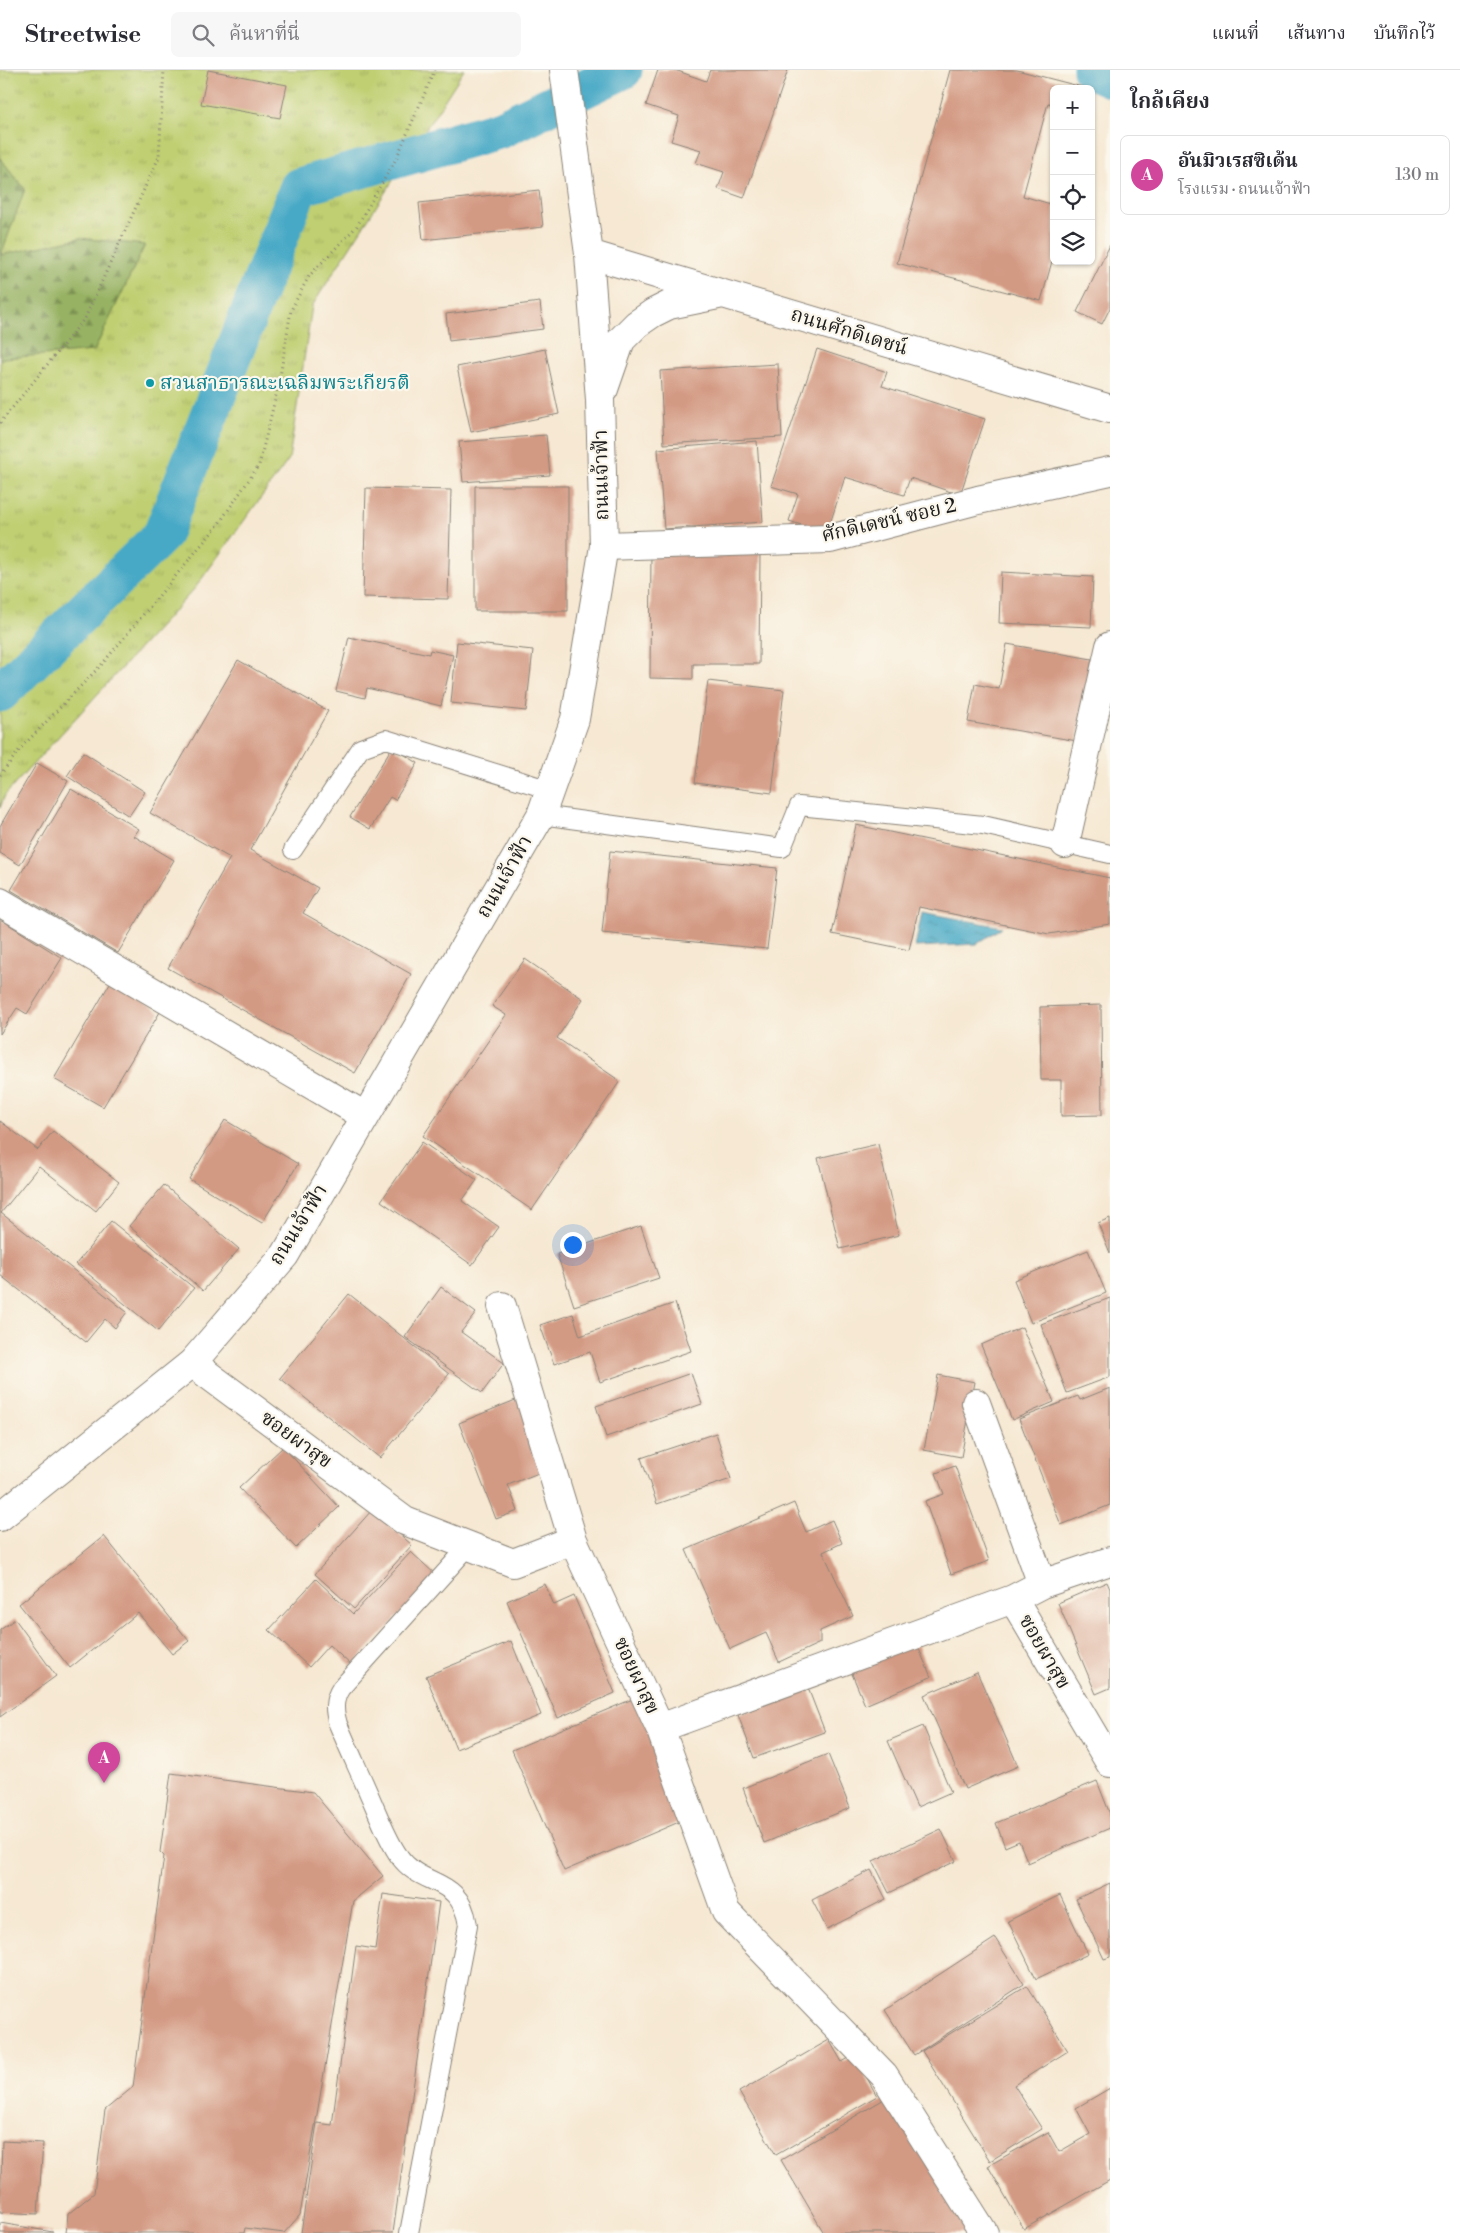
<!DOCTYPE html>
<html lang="th">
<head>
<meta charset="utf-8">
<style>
  body { margin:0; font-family:"Libre Bodoni","Noto Serif Thai",serif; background:#f7f7f7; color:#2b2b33 }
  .controls { position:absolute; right:15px; top:15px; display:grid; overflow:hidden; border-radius:8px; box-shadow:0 1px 4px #0004 }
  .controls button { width:45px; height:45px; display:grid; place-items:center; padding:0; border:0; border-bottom:1px solid #e1e1e2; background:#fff; color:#2b2b33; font:25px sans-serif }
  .you { position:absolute; left:572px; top:1174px; width:18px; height:18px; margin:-12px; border:4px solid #fff; border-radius:50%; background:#1a73e8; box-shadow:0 0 0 8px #1a73e833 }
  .badge { display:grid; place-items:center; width:32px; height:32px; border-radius:50%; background:#d93025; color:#fff; font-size:16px; font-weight:700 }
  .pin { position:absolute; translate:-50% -41px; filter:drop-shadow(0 1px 2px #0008) }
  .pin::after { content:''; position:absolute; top:26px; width:18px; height:15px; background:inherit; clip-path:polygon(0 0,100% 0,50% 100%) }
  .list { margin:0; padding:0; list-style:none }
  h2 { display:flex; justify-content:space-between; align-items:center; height:65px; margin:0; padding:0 20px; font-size:21px }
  h2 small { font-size:16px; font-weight:400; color:#7c7c81 }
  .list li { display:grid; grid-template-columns:32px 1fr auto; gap:15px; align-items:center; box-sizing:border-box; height:80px; margin:0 10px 10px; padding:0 10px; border:1px solid #e1e1e2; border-radius:8px }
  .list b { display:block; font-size:19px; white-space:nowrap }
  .list p { margin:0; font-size:16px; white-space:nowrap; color:#7c7c81 }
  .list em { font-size:16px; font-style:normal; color:#7c7c81 }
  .icon { flex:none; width:28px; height:28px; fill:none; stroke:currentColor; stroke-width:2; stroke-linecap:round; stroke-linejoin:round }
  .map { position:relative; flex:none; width:1110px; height:2163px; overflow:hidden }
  header { display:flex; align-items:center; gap:30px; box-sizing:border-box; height:70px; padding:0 25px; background:#fff; border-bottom:1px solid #e1e1e2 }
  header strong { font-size:24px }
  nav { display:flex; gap:28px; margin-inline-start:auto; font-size:18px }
  .search { width:350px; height:45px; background:#f7f7f7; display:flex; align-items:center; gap:12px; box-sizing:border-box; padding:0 18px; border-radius:8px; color:#7c7c81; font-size:19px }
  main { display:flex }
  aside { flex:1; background:#fff }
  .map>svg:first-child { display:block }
  .grass { fill:url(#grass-tufts); stroke:#6e7646 }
  .forest { fill:url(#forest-firs); stroke:#5a6740 }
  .water { fill:url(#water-ripples); stroke:#316271 }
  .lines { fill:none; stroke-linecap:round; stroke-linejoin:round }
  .canal { stroke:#46a9c6; stroke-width:39 }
  .building { fill:#d39a83 }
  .lane-casing { stroke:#898277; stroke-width:20 }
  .street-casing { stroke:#898277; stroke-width:30 }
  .secondary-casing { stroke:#898277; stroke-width:30 }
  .path { stroke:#898277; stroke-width:3; stroke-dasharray:1 4; stroke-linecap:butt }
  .lane { stroke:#fff; stroke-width:18 }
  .street { stroke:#fff; stroke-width:28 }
  .secondary { stroke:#fff; stroke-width:28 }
  .culture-dot { fill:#0f9aa8; stroke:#fbf7ec; stroke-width:2 }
  .labels { text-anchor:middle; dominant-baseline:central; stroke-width:4.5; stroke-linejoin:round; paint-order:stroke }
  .street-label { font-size:20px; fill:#1c1c1c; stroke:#fbf7ec }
  .culture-label { font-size:20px; fill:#0d838f; stroke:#fbf7ec; text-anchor:start }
</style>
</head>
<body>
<header>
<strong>Streetwise</strong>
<div class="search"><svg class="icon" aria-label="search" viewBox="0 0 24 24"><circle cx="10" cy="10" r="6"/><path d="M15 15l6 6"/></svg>ค้นหาที่นี่</div>
<nav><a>แผนที่</a><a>เส้นทาง</a><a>บันทึกไว้</a></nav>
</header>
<main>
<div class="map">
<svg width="1110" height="2163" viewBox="0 0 1110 2163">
  <defs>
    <pattern id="grass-tufts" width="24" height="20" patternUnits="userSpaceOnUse" patternTransform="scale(1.25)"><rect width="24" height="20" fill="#bfcf71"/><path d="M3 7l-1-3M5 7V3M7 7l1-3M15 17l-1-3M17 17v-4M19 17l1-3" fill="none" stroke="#a4b161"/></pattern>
    <pattern id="forest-firs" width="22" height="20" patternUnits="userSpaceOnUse" patternTransform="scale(1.25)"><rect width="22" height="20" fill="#97b263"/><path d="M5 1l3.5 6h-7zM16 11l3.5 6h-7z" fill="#7a9051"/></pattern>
    <pattern id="water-ripples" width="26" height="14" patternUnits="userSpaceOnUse" patternTransform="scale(1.25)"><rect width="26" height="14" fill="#46a9c6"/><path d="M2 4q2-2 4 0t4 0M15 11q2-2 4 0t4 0" fill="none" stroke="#3a89a0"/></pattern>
  </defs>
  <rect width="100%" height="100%" fill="#fbf7ec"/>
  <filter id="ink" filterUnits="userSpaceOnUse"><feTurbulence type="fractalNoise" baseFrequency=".02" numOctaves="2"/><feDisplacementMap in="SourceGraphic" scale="10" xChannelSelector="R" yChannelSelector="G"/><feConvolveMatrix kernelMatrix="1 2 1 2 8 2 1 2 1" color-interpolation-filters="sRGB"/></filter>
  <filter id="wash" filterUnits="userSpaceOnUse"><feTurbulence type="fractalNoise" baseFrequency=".0096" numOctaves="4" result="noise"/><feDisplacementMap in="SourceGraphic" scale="20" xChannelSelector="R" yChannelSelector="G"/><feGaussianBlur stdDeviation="1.12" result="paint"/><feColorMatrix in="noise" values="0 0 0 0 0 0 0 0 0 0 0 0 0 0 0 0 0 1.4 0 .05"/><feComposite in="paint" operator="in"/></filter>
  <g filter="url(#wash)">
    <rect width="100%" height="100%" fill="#f6e8d2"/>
    <path class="grass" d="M 0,0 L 464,0 L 312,236 L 289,389 L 195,518 L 5,725 L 0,738 Z"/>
    <path class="forest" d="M 0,88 L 25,119 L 1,185 L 80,168 L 145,175 L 94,281 L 4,288 L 0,290 Z"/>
    <path class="water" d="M 922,842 L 1002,857 L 977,874 L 915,877 Z"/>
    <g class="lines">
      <path class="canal" d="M 1092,0 L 1110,8
        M 0,623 L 162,465 L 299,117 L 501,59 L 623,0"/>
    </g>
    <g id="blocks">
      <path class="building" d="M 208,0 L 287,15 L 280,48 L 201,34 Z
        M 658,0 L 675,0 L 706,11 L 710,0 L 788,0 L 744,128 L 718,119 L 724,102 L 696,93 L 701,80 L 671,71 L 679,46 L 646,35 Z
        M 950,0 L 1017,0 L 1086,18 L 1054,19 L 1054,34 L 1048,33 L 1023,126 L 1054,135 L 1054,184 L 1041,231 L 897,193 Z
        M 539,120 L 543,157 L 423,170 L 419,133 Z
        M 1110,175 L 1110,238 L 1102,254 L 1077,242 Z
        M 540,232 L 543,259 L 449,271 L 446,244 Z
        M 545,279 L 559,344 L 471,362 L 457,297 Z
        M 817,279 L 887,302 L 882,316 L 985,349 L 960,425 L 910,408 L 904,425 L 845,407 L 827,463 L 789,451 L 798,424 L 771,416 Z
        M 778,294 L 782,367 L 664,374 L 660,301 Z
        M 546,365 L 550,405 L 463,412 L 459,372 Z
        M 757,371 L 763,452 L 664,459 L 658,379 Z
        M 475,416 L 568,416 L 568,541 L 475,541 Z
        M 366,418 L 451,420 L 448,529 L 363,527 Z
        M 651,482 L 760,482 L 759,594 L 693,594 L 693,609 L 650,608 Z
        M 1001,502 L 1093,507 L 1091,557 L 999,553 Z
        M 349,567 L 429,584 L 430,580 L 453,585 L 441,636 L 367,618 L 365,628 L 336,621 Z
        M 457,572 L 533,580 L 526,641 L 451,633 Z
        M 1007,574 L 1092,589 L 1077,671 L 968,652 L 975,614 L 999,619 Z
        M 238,590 L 328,641 L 250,780 L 318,818 L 303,843 L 411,904 L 355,1003 L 168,898 L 230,788 L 150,743 Z
        M 708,611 L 784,620 L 772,723 L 695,713 Z
        M 392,677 L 418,693 L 395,730 L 390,727 L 370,759 L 350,747 Z
        M 83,682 L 145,722 L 129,746 L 67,706 Z
        M 37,693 L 68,711 L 20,795 L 0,783 L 0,756 Z
        M 71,719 L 139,759 L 134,766 L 174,790 L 118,883 L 11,820 Z
        M 856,755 L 1110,808 L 1110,854 L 1049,864 L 919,837 L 909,880 L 832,864 Z
        M 610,781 L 777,798 L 767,879 L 602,863 Z
        M 0,849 L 62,888 L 27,944 L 17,938 L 0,964 Z
        M 525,889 L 583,929 L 557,968 L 620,1011 L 532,1140 L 423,1066 L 506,945 L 492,936 Z
        M 110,913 L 160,942 L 103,1037 L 54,1009 Z
        M 1101,935 L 1102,1045 L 1061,1046 L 1061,1010 L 1041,1010 L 1040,937 Z
        M 225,1050 L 298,1094 L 262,1153 L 189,1109 Z
        M 0,1051 L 38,1080 L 53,1061 L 119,1112 L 96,1141 L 39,1096 L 1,1143 L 127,1242 L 115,1258 L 105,1249 L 86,1272 L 0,1205 Z
        M 422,1072 L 477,1110 L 462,1131 L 499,1157 L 472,1195 L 381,1131 Z
        M 878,1074 L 899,1165 L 840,1179 L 818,1088 Z
        M 164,1115 L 239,1179 L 203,1221 L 129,1156 Z
        M 1110,1148 L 1110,1183 L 1098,1153 Z
        M 111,1151 L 194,1218 L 158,1261 L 76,1194 Z
        M 641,1156 L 659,1208 L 574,1236 L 557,1184 Z
        M 1088,1180 L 1106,1223 L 1031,1253 L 1014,1210 Z
        M 441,1217 L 476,1243 L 461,1262 L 504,1293 L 482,1323 L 405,1267 Z
        M 349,1224 L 449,1304 L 380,1388 L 280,1308 Z
        M 1110,1228 L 1110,1307 L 1067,1323 L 1041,1254 Z
        M 675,1233 L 691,1281 L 600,1312 L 590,1282 L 554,1294 L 540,1255 L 573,1244 L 580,1266 Z
        M 1022,1257 L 1054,1332 L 1012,1350 L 981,1275 Z
        M 691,1303 L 702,1334 L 606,1367 L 596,1336 Z
        M 938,1305 L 975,1312 L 961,1387 L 924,1380 Z
        M 1110,1318 L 1110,1435 L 1061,1455 L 1019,1349 L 1078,1326 L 1080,1330 Z
        M 518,1329 L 546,1400 L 508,1415 L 518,1441 L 496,1449 L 459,1353 Z
        M 716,1363 L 731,1409 L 657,1434 L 641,1388 Z
        M 283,1377 L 339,1437 L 296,1478 L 239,1418 Z
        M 955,1396 L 989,1491 L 951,1504 L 925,1431 L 944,1424 L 936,1403 Z
        M 794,1433 L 806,1462 L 832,1450 L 842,1473 L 823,1482 L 853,1546 L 820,1561 L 820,1573 L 779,1592 L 766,1563 L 730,1579 L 686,1480 Z
        M 372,1440 L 412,1475 L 354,1539 L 315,1504 Z
        M 104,1466 L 189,1571 L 172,1584 L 138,1543 L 70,1598 L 19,1534 Z
        M 411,1482 L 436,1505 L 352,1596 L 329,1575 L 309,1597 L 269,1560 L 316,1509 L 353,1544 Z
        M 1107,1512 L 1110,1519 L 1110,1618 L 1096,1624 L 1058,1533 Z
        M 545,1514 L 554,1535 L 574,1526 L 615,1623 L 558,1648 L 507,1531 Z
        M 15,1549 L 56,1606 L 0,1647 L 0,1560 Z
        M 511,1571 L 541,1645 L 456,1679 L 426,1606 Z
        M 916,1572 L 931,1607 L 865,1635 L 850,1599 Z
        M 977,1602 L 1018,1696 L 965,1719 L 924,1625 Z
        M 808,1618 L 825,1662 L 754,1688 L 738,1645 Z
        M 635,1628 L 686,1749 L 564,1801 L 512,1680 Z
        M 923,1656 L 951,1722 L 917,1737 L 888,1671 Z
        M 828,1684 L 850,1738 L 764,1773 L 743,1718 Z
        M 171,1703 L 313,1722 L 383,1806 L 353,1831 L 300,2145 L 284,2163 L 245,2158 L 244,2163 L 66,2163 L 68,2144 L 94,2123 L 105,2040 L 133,2017 L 164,1786 L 160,1782 Z
        M 1097,1711 L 1110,1744 L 1110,1758 L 1028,1793 L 1019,1771 L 1005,1777 L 996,1753 Z
        M 941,1759 L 956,1791 L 889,1823 L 873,1791 Z
        M 871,1800 L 886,1829 L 827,1859 L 812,1830 Z
        M 1110,1813 L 1110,1887 L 1104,1889 L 1076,1829 Z
        M 383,1824 L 439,1832 L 393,2163 L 301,2163 L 317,2053 L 332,2055 L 356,1876 L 375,1879 Z
        M 1060,1825 L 1088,1884 L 1036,1909 L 1008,1851 Z
        M 995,1868 L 1024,1914 L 914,1985 L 885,1940 Z
        M 1027,1916 L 1068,1981 L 1014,2015 L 1042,2059 L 990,2091 L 922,1981 Z
        M 829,1970 L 842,1992 L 854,1985 L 877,2026 L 776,2085 L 739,2022 Z
        M 1110,2018 L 1110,2110 L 1024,2159 L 988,2096 L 1048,2062 L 1059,2082 L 1090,2064 L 1076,2038 Z
        M 891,2025 L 972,2163 L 824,2163 L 781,2090 Z
        M 2,2071 L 43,2073 L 38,2144 L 0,2142 Z
        M 0,2153 L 53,2162 L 53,2163 L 0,2163 Z"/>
    </g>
  </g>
  <g filter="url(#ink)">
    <use href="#blocks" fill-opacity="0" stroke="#898277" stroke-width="1"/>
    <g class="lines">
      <defs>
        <path id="lane" d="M 541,745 L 782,778 L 799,736 L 983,755 L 1110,784
          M 293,780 L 361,678 L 386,669 L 550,720
          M 409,2163 L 468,1855 C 460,1804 422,1819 399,1786 C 389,1772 382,1754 375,1738 C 363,1710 350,1682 338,1654 C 334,1641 333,1630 341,1618 L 468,1477"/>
        <path id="street" d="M 604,476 L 830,469 L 978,430 L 1110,401
          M 1065,774 L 1110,576
          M 0,832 L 365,1046
          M 502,1236 L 573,1470
          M 192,1293 L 405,1451 L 513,1493 L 573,1470 L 660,1658 L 726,1842 L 884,2005 L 984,2163
          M 976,1333 L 1042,1514
          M 1013,1529 L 1110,1693
          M 660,1658 L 1013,1529 L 1042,1514 L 1110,1491"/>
        <path id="secondary" d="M 589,184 L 1110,339
          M 604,319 L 621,270 L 637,254 L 653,243 L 669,235 L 718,225
          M 0,1447 L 192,1293 L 285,1185 L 541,745 L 575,649 L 604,476 L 600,330 L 589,184 L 564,0"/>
      </defs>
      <use href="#lane" class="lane-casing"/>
      <use href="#street" class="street-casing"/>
      <use href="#secondary" class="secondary-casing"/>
      <path class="path" d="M 0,353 L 85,248 L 159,87 L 164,0
        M 0,705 L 21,678 L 103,593 L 218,455 L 259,395 L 279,313 L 291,240 L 309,206 L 357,156 L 396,89 L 435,0"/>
      <use href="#lane" class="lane"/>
      <use href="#street" class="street"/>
      <use href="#secondary" class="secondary"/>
    </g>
  </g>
  <circle class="culture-dot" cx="150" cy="313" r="5"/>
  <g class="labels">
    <g class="street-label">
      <text transform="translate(849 262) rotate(17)">ถนนศักดิเดชน์</text>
      <text transform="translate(602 405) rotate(-91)">ถนนเจ้าฟ้า</text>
      <text transform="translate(889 451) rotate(-13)">ศักดิเดชน์ ซอย 2</text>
      <text transform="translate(505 807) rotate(-60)">ถนนเจ้าฟ้า</text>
      <text transform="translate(299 1155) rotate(-58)">ถนนเจ้าฟ้า</text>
      <text transform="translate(296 1370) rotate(36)">ซอยผาสุข</text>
      <text transform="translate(1044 1582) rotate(60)">ซอยผาสุข</text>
      <text transform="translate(636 1606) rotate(65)">ซอยผาสุข</text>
    </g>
    <g class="culture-label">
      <text x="160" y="313">สวนสาธารณะเฉลิมพระเกียรติ</text>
    </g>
  </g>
</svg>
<div class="controls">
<button>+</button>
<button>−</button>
<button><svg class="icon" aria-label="locate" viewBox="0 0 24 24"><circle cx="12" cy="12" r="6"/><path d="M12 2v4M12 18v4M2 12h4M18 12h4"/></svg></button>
<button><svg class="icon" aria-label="layers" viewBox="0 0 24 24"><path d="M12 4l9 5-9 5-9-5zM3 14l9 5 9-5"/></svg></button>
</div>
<div class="you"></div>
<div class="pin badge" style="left:104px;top:1713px;background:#d1479c">A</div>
</div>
<aside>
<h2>ใกล้เคียง<small></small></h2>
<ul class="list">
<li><span class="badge" style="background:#d1479c">A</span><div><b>อันมิวเรสซิเด้น</b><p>โรงแรม · ถนนเจ้าฟ้า</p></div><em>130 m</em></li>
</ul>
</aside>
</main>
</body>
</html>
